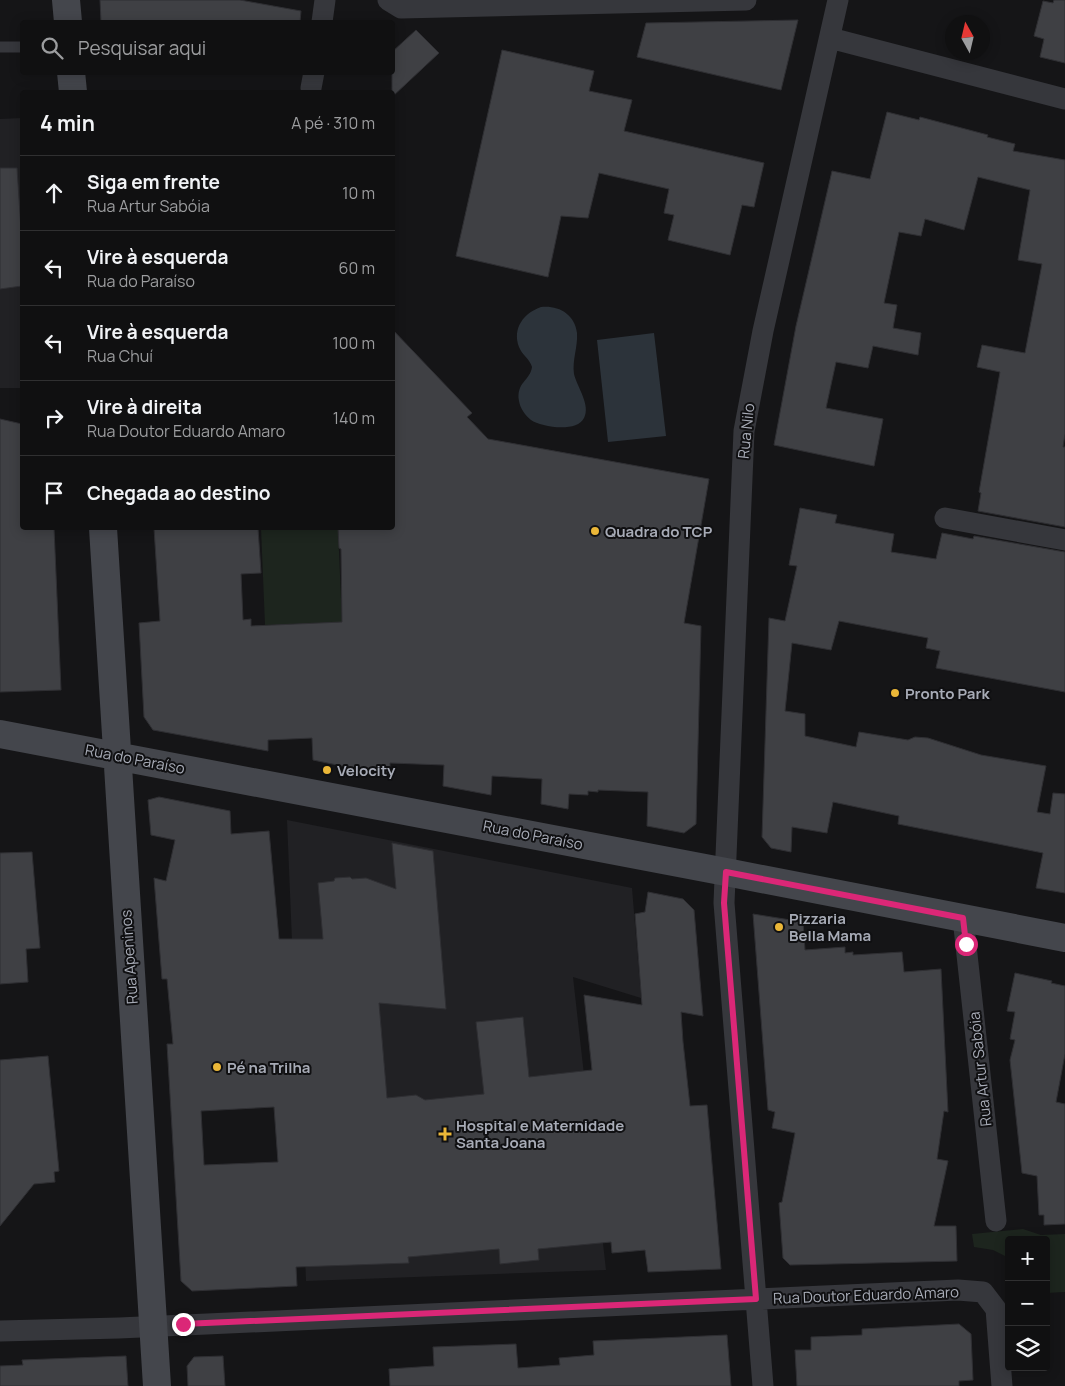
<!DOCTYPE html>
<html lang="pt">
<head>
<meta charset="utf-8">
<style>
  body { margin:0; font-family:Manrope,sans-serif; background:#1e1e1f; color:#f1f3f6 }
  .controls { position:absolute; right:15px; bottom:15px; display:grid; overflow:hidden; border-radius:5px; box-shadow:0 2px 12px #0003 }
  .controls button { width:45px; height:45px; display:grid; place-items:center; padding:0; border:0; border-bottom:1px solid #303031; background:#101011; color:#f1f3f6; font:25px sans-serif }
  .compass { position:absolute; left:945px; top:15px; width:45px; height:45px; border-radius:50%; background:#101011; box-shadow:0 2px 12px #0003; rotate:352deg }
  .stop { position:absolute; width:15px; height:15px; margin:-11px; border:4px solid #db2777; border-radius:50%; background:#fff }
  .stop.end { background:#db2777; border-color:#fff; box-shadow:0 1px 5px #0008 }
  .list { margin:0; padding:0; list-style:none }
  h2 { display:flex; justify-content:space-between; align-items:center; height:65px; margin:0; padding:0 20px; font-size:21px }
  h2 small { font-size:16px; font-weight:400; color:#9c9d9f }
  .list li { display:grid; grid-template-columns:32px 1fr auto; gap:15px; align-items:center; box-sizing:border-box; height:75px; padding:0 20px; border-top:1px solid #303031 }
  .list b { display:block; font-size:19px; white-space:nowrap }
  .list p { margin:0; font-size:16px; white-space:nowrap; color:#9c9d9f }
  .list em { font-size:16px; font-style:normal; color:#9c9d9f }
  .icon { flex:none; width:28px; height:28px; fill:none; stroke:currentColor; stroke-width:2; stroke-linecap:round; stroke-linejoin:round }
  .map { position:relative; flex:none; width:1065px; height:1386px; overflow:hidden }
  .search { position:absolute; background:#101011; box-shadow:0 2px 12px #0003; left:20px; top:20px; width:375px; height:55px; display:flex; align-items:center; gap:12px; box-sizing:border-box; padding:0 18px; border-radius:5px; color:#9c9d9f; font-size:19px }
  .panel { position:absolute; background:#101011; box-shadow:0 2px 12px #0003; left:20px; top:90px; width:375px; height:440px; border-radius:5px }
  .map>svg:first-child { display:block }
  .built { fill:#212124 }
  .green { fill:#1d251e }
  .water { fill:#2c333a }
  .building { fill:#3f4044; stroke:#2f2f33; fill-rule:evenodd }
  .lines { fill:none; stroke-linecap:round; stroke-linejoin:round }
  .lane { stroke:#36373c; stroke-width:11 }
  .street { stroke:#36373c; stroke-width:21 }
  .secondary { stroke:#44464c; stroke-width:28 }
  .route { stroke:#db2777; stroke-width:6 }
  .poi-dot { fill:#ebb738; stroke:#101012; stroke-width:2 }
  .labels { text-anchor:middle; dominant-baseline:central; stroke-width:4; stroke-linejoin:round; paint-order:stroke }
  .street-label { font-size:15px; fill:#a7abb6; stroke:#101012 }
  .poi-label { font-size:15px; font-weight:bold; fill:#a7abb6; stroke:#101012; text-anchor:start }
</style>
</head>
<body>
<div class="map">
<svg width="1065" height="1386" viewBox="0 0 1065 1386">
  <rect width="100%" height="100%" fill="#151517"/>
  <path class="built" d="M 22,118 L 22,388 L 0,388 L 0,119 Z
    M 287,820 L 632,888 L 641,998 L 573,977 L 606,1270 L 306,1281 Z"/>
  <path class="green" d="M 261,528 L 338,528 L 342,622 L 265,625 Z
    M 1023,1229 L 1041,1235 L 1065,1234 L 1065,1292 L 1046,1293 L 1046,1240 L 1009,1240 L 1009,1258 L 993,1250 L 974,1247 L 972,1234 Z"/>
  <path class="water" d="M 541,307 C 558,305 575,314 577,333 C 578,347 572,360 574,374 C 577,387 591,405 584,418 C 577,433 541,427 531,420 C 525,415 520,408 519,401 C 516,382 530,381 532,367 C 530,359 522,355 519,347 C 512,328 524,313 541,307 Z
    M 654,333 L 666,436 L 608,442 L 597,340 Z"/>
  <path class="building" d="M 100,0 L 240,0 L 301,11 L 300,22 L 101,22 Z
    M 1054,0 L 1065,0 L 1065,63 L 1040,57 L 1044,39 L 1034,36 L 1043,1 L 1053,3 Z
    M 798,20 L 781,90 L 637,57 L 646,23 Z
    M 416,30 L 439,53 L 392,97 L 392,52 Z
    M 502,50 L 594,71 L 589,91 L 632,100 L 624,131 L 764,163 L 754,207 L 742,205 L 730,255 L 668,240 L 674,215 L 664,213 L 669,189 L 599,173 L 588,218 L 561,216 L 548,277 L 456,256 Z
    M 887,112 L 919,120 L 920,117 L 988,135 L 987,137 L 1015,144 L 1013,151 L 1065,160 L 1065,434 L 1063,447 L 1065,447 L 1065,527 L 978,511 L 981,493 L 979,492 L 1000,372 L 977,367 L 982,345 L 1025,353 L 1042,264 L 1018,260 L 1030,190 L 978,177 L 964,230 L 925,219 L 921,236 L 899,232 L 884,303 L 897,305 L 893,328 L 921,333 L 918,355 L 873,346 L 868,368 L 836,362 L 826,408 L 883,419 L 874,466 L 774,445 L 796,326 L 832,171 L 870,179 Z
    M 0,168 L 17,168 L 22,245 L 22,286 L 0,289 Z
    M 392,329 L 472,413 L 467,417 L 488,439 L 709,479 L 684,623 L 701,626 L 696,824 L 684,833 L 647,826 L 648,792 L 598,790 L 598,792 L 588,791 L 588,795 L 569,794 L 568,809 L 541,804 L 542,779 L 492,776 L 491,795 L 443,786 L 444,765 L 390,763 L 390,776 L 313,760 L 312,738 L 268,740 L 268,751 L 153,730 L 144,717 L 139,623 L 160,621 L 154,528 L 258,528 L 261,573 L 241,574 L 243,620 L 251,619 L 251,626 L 342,622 L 341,549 L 339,548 L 338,528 L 392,528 Z
    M 0,419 L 22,424 L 22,528 L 54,528 L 61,690 L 0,692 Z
    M 800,508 L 837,515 L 835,523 L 894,534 L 891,552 L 936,559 L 942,533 L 973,539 L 974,536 L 1065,552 L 1065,692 L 936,668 L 940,651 L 926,648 L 928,638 L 839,621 L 831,650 L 792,643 L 785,711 L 805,714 L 805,736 L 856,747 L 859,732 L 908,740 L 915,737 L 928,738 L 981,755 L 1046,766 L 1037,812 L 1050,814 L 1053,793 L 1065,794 L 1065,893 L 1036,888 L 1043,853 L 898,824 L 899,816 L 833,802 L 827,833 L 792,827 L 791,852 L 771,848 L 762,837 L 769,618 L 785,621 L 797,566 L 789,565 Z
    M 159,797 L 230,811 L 231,834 L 269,831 L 279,939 L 323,939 L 318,883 L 334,881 L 335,878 L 350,877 L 352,879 L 366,878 L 396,889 L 392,843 L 433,851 L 446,1009 L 379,1003 L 387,1098 L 416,1095 L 425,1100 L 484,1094 L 476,1022 L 523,1017 L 529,1077 L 592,1070 L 584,995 L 642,1005 L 635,914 L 645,912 L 648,892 L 683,899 L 694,910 L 703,1016 L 681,1012 L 683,1042 L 690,1106 L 707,1105 L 721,1269 L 648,1272 L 645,1250 L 612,1253 L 611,1242 L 538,1249 L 539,1260 L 500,1264 L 499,1249 L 408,1257 L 409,1263 L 296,1267 L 297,1286 L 192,1291 L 181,1281 L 167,1044 L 173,1044 L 167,979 L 162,979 L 154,878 L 166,881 L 175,840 L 151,835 L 148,800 ZM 274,1107 L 278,1162 L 204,1165 L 201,1111 Z
    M 32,852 L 40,948 L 26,949 L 28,982 L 0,984 L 0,853 Z
    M 753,914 L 803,922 L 805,950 L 845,947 L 845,953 L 853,952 L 853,955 L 902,952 L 904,972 L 941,969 L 948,1112 L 944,1111 L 937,1159 L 948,1161 L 934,1226 L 956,1226 L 957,1261 L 790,1265 L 783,1258 L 779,1203 L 782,1202 L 795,1133 L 772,1128 L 775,1112 L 768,1110 Z
    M 1015,973 L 1052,981 L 1051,983 L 1065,986 L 1065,1054 L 1056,1102 L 1065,1104 L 1065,1224 L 1044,1225 L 1044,1215 L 1039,1215 L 1037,1176 L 1022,1173 L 1010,1060 L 1015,1040 L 1010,1039 L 1015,1012 L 1007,1011 Z
    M 48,1056 L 59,1171 L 54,1172 L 55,1182 L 34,1184 L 0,1226 L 0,1060 Z
    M 959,1324 L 971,1334 L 973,1380 L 959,1381 L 959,1386 L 797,1386 L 795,1350 L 811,1350 L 811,1337 L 862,1335 L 862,1329 Z
    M 727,1335 L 731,1386 L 390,1386 L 389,1369 L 434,1366 L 433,1347 L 516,1344 L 518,1368 L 560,1365 L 559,1358 L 594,1355 L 593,1341 Z
    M 126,1356 L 128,1386 L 0,1386 L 0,1366 L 23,1365 L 22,1360 Z
    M 223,1356 L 225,1386 L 188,1386 L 187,1366 L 194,1357 Z"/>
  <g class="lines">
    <path class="lane" d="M 0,47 L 22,47"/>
    <path class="street" d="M 388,0 L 401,8 L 746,0
      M 322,22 L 325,0
      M 830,38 L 1065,99
      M 311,88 L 314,72
      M 945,518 L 1065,540
      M 963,918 L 996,1221
      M 0,1331 L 119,1328 L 958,1290 L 983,1292 L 996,1309 L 1002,1386
      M 763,1386 L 724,903 L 744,431 L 763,331 L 838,0"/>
    <path class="secondary" d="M 66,0 L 68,22
      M 71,72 L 73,92
      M 103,528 L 157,1386
      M 0,734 L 726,872 L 1065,938"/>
  </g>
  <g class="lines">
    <path class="route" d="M 183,1324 L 756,1299 L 724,903 L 726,872 L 963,918 L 966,944"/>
  </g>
  <g class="poi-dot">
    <circle cx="595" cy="531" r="5"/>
    <circle cx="895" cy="693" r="5"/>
    <circle cx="327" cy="770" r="5"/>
    <circle cx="779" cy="927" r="5"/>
    <circle cx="217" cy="1067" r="5"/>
    <path d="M442.5 1126.5h5v5h5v5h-5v5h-5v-5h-5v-5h5z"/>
  </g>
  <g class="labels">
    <g class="street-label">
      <text transform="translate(746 431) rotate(-84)">Rua Nilo</text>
      <text transform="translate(135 759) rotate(11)">Rua do Paraíso</text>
      <text transform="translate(533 835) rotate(11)">Rua do Paraíso</text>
      <text transform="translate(129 957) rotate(-94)">Rua Apeninos</text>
      <text transform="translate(980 1069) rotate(-96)">Rua Artur Sabóia</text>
      <text transform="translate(866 1295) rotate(-2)">Rua Doutor Eduardo Amaro</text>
    </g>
    <g class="poi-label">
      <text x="605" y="531">Quadra do TCP</text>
      <text x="905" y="693">Pronto Park</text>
      <text x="337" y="770">Velocity</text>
      <text x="789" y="918">Pizzaria<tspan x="789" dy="17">Bella Mama</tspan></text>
      <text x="227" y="1067">Pé na Trilha</text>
      <text x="456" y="1125">Hospital e Maternidade<tspan x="456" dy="17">Santa Joana</tspan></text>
    </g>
  </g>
</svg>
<div class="controls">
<button>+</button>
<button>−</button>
<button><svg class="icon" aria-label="layers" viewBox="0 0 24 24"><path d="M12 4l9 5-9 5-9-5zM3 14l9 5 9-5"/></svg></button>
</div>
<svg class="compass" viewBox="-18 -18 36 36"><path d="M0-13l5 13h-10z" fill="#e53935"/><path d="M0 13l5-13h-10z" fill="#9c9d9f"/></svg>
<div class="stop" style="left:966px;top:944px"></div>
<div class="stop end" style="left:183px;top:1324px"></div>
<div class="search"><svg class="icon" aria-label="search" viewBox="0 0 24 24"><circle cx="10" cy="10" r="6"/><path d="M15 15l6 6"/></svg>Pesquisar aqui</div>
<section class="panel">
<h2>4 min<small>A pé · 310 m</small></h2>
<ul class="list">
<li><svg class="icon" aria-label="ahead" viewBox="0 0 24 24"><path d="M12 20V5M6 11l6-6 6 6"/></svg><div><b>Siga em frente</b><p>Rua Artur Sabóia</p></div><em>10 m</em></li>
<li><svg class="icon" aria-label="left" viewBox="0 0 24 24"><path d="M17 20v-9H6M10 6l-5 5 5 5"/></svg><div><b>Vire à esquerda</b><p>Rua do Paraíso</p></div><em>60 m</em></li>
<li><svg class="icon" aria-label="left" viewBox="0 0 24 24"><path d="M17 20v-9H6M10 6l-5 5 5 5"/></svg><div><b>Vire à esquerda</b><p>Rua Chuí</p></div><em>100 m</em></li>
<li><svg class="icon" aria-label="right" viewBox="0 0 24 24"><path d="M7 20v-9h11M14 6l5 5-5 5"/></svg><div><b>Vire à direita</b><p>Rua Doutor Eduardo Amaro</p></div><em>140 m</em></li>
<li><svg class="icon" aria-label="arrive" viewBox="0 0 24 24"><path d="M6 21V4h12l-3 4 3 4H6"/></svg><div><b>Chegada ao destino</b></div></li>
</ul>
</section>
</div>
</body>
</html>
